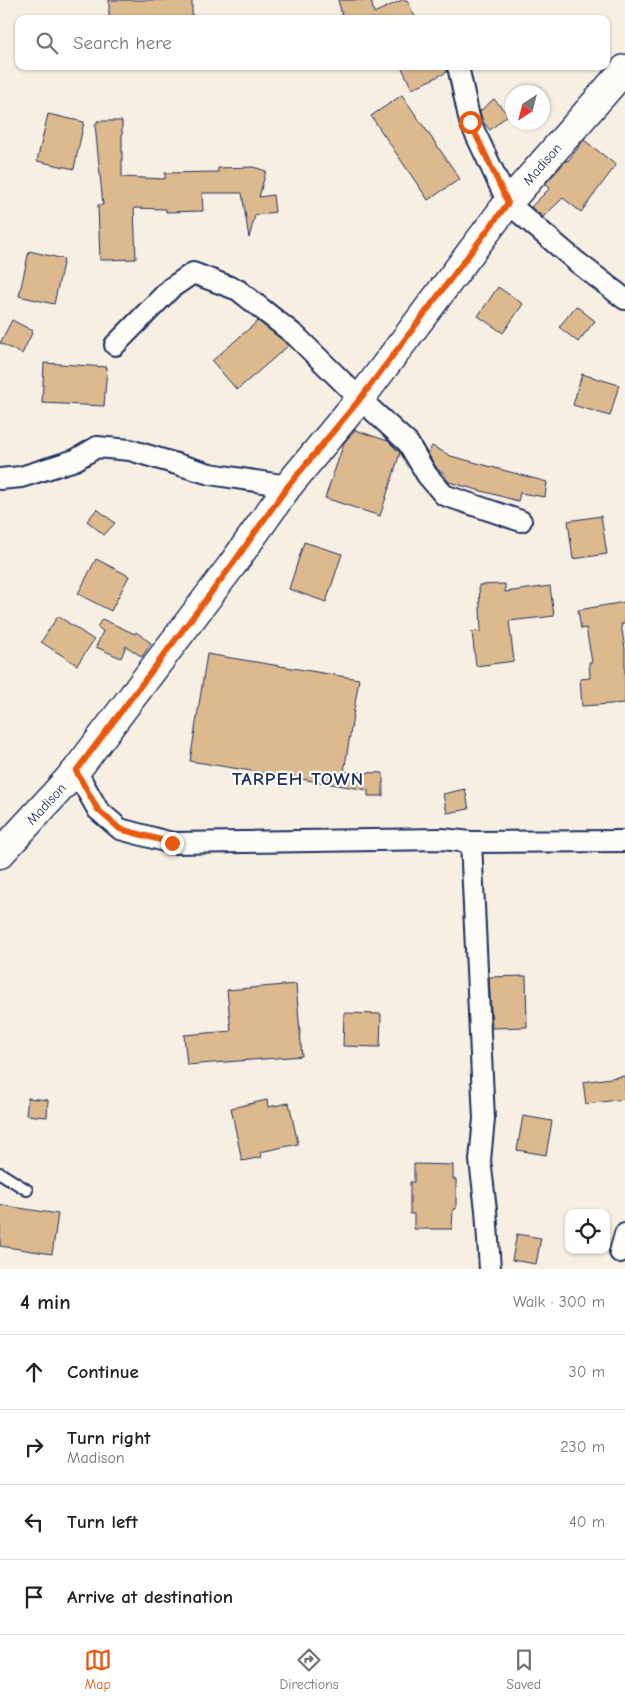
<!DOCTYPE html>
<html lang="en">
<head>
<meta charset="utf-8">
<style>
  body { margin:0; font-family:"Comic Neue",sans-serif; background:#f6f6f6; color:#222 }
  .controls { position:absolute; right:15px; bottom:15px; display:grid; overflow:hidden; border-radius:10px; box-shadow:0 1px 4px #0004 }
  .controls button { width:45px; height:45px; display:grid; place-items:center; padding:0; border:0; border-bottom:1px solid #e0e0e0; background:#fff; color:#222; font:25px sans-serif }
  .compass { position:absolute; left:505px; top:85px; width:45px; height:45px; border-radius:50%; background:#fff; box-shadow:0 1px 4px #0004; rotate:216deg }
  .stop { position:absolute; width:15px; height:15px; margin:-11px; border:4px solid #ea580c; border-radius:50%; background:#fff }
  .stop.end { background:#ea580c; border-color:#fff; box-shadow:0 1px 5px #0008 }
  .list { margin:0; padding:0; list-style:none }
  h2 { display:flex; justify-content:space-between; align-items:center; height:65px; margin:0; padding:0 20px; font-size:21px }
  h2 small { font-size:16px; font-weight:400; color:#767676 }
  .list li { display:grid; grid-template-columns:32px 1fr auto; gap:15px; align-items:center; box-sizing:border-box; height:75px; padding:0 20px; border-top:1px solid #e0e0e0 }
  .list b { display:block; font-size:19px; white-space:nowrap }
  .list p { margin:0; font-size:16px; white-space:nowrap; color:#767676 }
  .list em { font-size:16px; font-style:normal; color:#767676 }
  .icon { flex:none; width:28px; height:28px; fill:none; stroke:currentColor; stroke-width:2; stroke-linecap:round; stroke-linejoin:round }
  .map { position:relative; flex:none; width:625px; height:1269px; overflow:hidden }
  .search { position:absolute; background:#fff; box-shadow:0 1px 4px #0004; left:15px; right:15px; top:15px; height:55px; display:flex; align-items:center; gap:12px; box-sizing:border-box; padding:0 18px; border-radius:10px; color:#767676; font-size:19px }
  .sheet { height:365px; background:#fff }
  nav { display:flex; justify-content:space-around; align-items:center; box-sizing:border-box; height:70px; border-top:1px solid #e0e0e0; background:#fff; font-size:14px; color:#767676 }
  nav a { display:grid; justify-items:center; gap:2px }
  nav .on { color:#ea580c }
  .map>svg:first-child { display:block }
  .building { fill:#ddb98e; stroke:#1b2f5e }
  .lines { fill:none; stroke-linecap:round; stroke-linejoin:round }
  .lane-casing { stroke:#1b2f5e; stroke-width:14 }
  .street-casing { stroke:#1b2f5e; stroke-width:24 }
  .secondary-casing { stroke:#1b2f5e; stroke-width:31 }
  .lane { stroke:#fdfcf7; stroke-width:10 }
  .street { stroke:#fdfcf7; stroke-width:20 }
  .secondary { stroke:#fdfcf7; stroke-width:28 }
  .route { stroke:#ea580c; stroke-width:6 }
  .labels { text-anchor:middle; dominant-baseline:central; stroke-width:4.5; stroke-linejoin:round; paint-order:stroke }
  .street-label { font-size:14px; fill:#1b2f5e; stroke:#fdfcf7 }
  .district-label { font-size:19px; font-weight:bold; letter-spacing:1px; fill:#1b2f5e; stroke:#fdfcf7 }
</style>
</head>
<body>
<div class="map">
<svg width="625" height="1269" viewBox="0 0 625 1269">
  <rect width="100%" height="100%" fill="#f7efe2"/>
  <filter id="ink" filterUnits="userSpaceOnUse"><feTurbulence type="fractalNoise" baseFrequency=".02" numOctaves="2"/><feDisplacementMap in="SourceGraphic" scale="10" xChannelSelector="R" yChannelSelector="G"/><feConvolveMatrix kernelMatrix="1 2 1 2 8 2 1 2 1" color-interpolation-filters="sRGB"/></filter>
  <g filter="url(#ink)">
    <path class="building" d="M 109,0 L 192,0 L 192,19 L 109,19 Z
      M 338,0 L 371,0 L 374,13 L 402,0 L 407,0 L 416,19 L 343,19 Z
      M 401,66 L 446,66 L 447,72 L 412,89 Z
      M 402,95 L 460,179 L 428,200 L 371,116 Z
      M 494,99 L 508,115 L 490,130 L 483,122 L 480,111 Z
      M 48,114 L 84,122 L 74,169 L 37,161 Z
      M 97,121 L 122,121 L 122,177 L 165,179 L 165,173 L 218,172 L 218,168 L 253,167 L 266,171 L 259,197 L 273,195 L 275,212 L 255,215 L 249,238 L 242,193 L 202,193 L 203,211 L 166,212 L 166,209 L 134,208 L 136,259 L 100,260 L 98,205 L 103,205 L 95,124 L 97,124 Z
      M 584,140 L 616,165 L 581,212 L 563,198 L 543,217 L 531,207 L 550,188 L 545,184 L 567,160 L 568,161 Z
      M 29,251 L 64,259 L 54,304 L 19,296 Z
      M 498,287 L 523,304 L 503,333 L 478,316 Z
      M 576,306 L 595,321 L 578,342 L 559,327 Z
      M 12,320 L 33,331 L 22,354 L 0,343 Z
      M 258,321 L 289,345 L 237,390 L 212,361 Z
      M 44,363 L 107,367 L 104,406 L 42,403 Z
      M 582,374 L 619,385 L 610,416 L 573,405 Z
      M 355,430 L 388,441 L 400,453 L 380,516 L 325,498 L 344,443 Z
      M 432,446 L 451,456 L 547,482 L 545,497 L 520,493 L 518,501 L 449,482 L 445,477 L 445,474 L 438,470 L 428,454 Z
      M 97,509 L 115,523 L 104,535 L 87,521 Z
      M 601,516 L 607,554 L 573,559 L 568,521 Z
      M 304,542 L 342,554 L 326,602 L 289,589 Z
      M 96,559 L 129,576 L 111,611 L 78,594 Z
      M 505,584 L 505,592 L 550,586 L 554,616 L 509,621 L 514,661 L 476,666 L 472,632 L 481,631 L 479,585 Z
      M 625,602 L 625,624 L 621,624 L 625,649 L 625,703 L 582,706 L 580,679 L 590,678 L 589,662 L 592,662 L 586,628 L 581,629 L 578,610 Z
      M 58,616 L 94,640 L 77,665 L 41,642 Z
      M 102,619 L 135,634 L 136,632 L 151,643 L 142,657 L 126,646 L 121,658 L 96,647 L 103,631 L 97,627 Z
      M 207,654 L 359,679 L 344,772 L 383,773 L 383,796 L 368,796 L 368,790 L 190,761 Z
      M 465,789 L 469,809 L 447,813 L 443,794 Z
      M 526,976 L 527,1027 L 492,1028 L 489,977 Z
      M 296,984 L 302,1056 L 187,1065 L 184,1035 L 231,1031 L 227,990 Z
      M 344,1013 L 381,1014 L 380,1047 L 343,1046 Z
      M 625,1076 L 625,1099 L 586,1104 L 583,1082 Z
      M 28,1098 L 48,1100 L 47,1117 L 26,1115 Z
      M 267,1100 L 268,1107 L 289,1103 L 298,1144 L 260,1152 L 262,1157 L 242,1161 L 231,1108 Z
      M 523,1116 L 552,1121 L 546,1155 L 517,1150 Z
      M 414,1164 L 453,1165 L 453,1179 L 456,1179 L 456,1209 L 453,1209 L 452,1229 L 414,1229 L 414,1214 L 410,1214 L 410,1182 L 414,1182 Z
      M 0,1205 L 58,1214 L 52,1254 L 0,1246 Z
      M 517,1234 L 541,1238 L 536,1264 L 512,1260 Z"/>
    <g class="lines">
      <defs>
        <path id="lane" d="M 0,1173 L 27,1190"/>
        <path id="street" d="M 458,66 L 470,122 L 508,203 L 577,262 L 625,299
          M 115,345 L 171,288 L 193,273 L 238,290 L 296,336 L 360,399 L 408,443 L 427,475 L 444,495 L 521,521
          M 0,479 L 21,477 L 75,460 L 97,447 L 130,450 L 210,474 L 288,486
          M 76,771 L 98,810 L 120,829 L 172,843 L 442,839 L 471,842 L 625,841
          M 471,842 L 484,1119 L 480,1160 L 486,1210 L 490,1269
          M 620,1252 L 625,1234"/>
        <g id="secondary">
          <path id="s1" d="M 0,854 L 76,771 L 232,565 L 288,486 L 360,399 L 508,203 L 625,69"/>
        </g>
      </defs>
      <use href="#lane" class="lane-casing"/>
      <use href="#street" class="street-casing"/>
      <use href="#secondary" class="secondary-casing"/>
      <use href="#lane" class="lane"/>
      <use href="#street" class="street"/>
      <use href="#secondary" class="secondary"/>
    </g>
  </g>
  <g class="lines" filter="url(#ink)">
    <path class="route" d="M 172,843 L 120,829 L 98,810 L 76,771 L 232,565 L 288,486 L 360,399 L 508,203 L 470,122"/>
  </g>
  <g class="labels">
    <g class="street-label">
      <text stroke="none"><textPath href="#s1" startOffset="878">Madison</textPath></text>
      <text stroke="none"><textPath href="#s1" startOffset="68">Madison</textPath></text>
    </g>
    <g class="district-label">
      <text x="298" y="779">TARPEH TOWN</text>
    </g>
  </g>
</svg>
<div class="controls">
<button><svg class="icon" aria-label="locate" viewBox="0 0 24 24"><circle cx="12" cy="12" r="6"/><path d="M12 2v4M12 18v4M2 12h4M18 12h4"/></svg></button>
</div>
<svg class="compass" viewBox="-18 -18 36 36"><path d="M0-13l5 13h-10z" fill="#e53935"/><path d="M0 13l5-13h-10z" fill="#767676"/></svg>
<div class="stop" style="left:470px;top:122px"></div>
<div class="stop end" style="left:172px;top:843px"></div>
<div class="search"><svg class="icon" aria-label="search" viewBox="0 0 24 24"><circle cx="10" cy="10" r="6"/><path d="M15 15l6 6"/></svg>Search here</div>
</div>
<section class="sheet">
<h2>4 min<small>Walk · 300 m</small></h2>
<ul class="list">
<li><svg class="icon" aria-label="ahead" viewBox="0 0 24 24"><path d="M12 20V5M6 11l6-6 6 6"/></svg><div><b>Continue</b></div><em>30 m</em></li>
<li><svg class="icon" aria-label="right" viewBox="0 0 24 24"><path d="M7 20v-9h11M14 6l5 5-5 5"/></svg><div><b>Turn right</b><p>Madison</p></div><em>230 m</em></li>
<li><svg class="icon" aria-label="left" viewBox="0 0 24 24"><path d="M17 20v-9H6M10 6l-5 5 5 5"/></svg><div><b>Turn left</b></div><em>40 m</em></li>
<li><svg class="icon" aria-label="arrive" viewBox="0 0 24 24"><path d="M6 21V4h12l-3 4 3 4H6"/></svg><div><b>Arrive at destination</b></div></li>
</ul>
</section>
<nav>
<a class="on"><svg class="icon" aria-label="map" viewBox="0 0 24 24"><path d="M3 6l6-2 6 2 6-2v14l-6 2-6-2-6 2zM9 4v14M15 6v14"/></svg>Map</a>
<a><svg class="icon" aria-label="directions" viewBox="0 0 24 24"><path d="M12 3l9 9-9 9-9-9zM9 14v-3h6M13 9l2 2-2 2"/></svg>Directions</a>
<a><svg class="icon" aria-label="saved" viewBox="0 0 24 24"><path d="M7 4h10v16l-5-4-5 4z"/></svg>Saved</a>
</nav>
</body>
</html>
